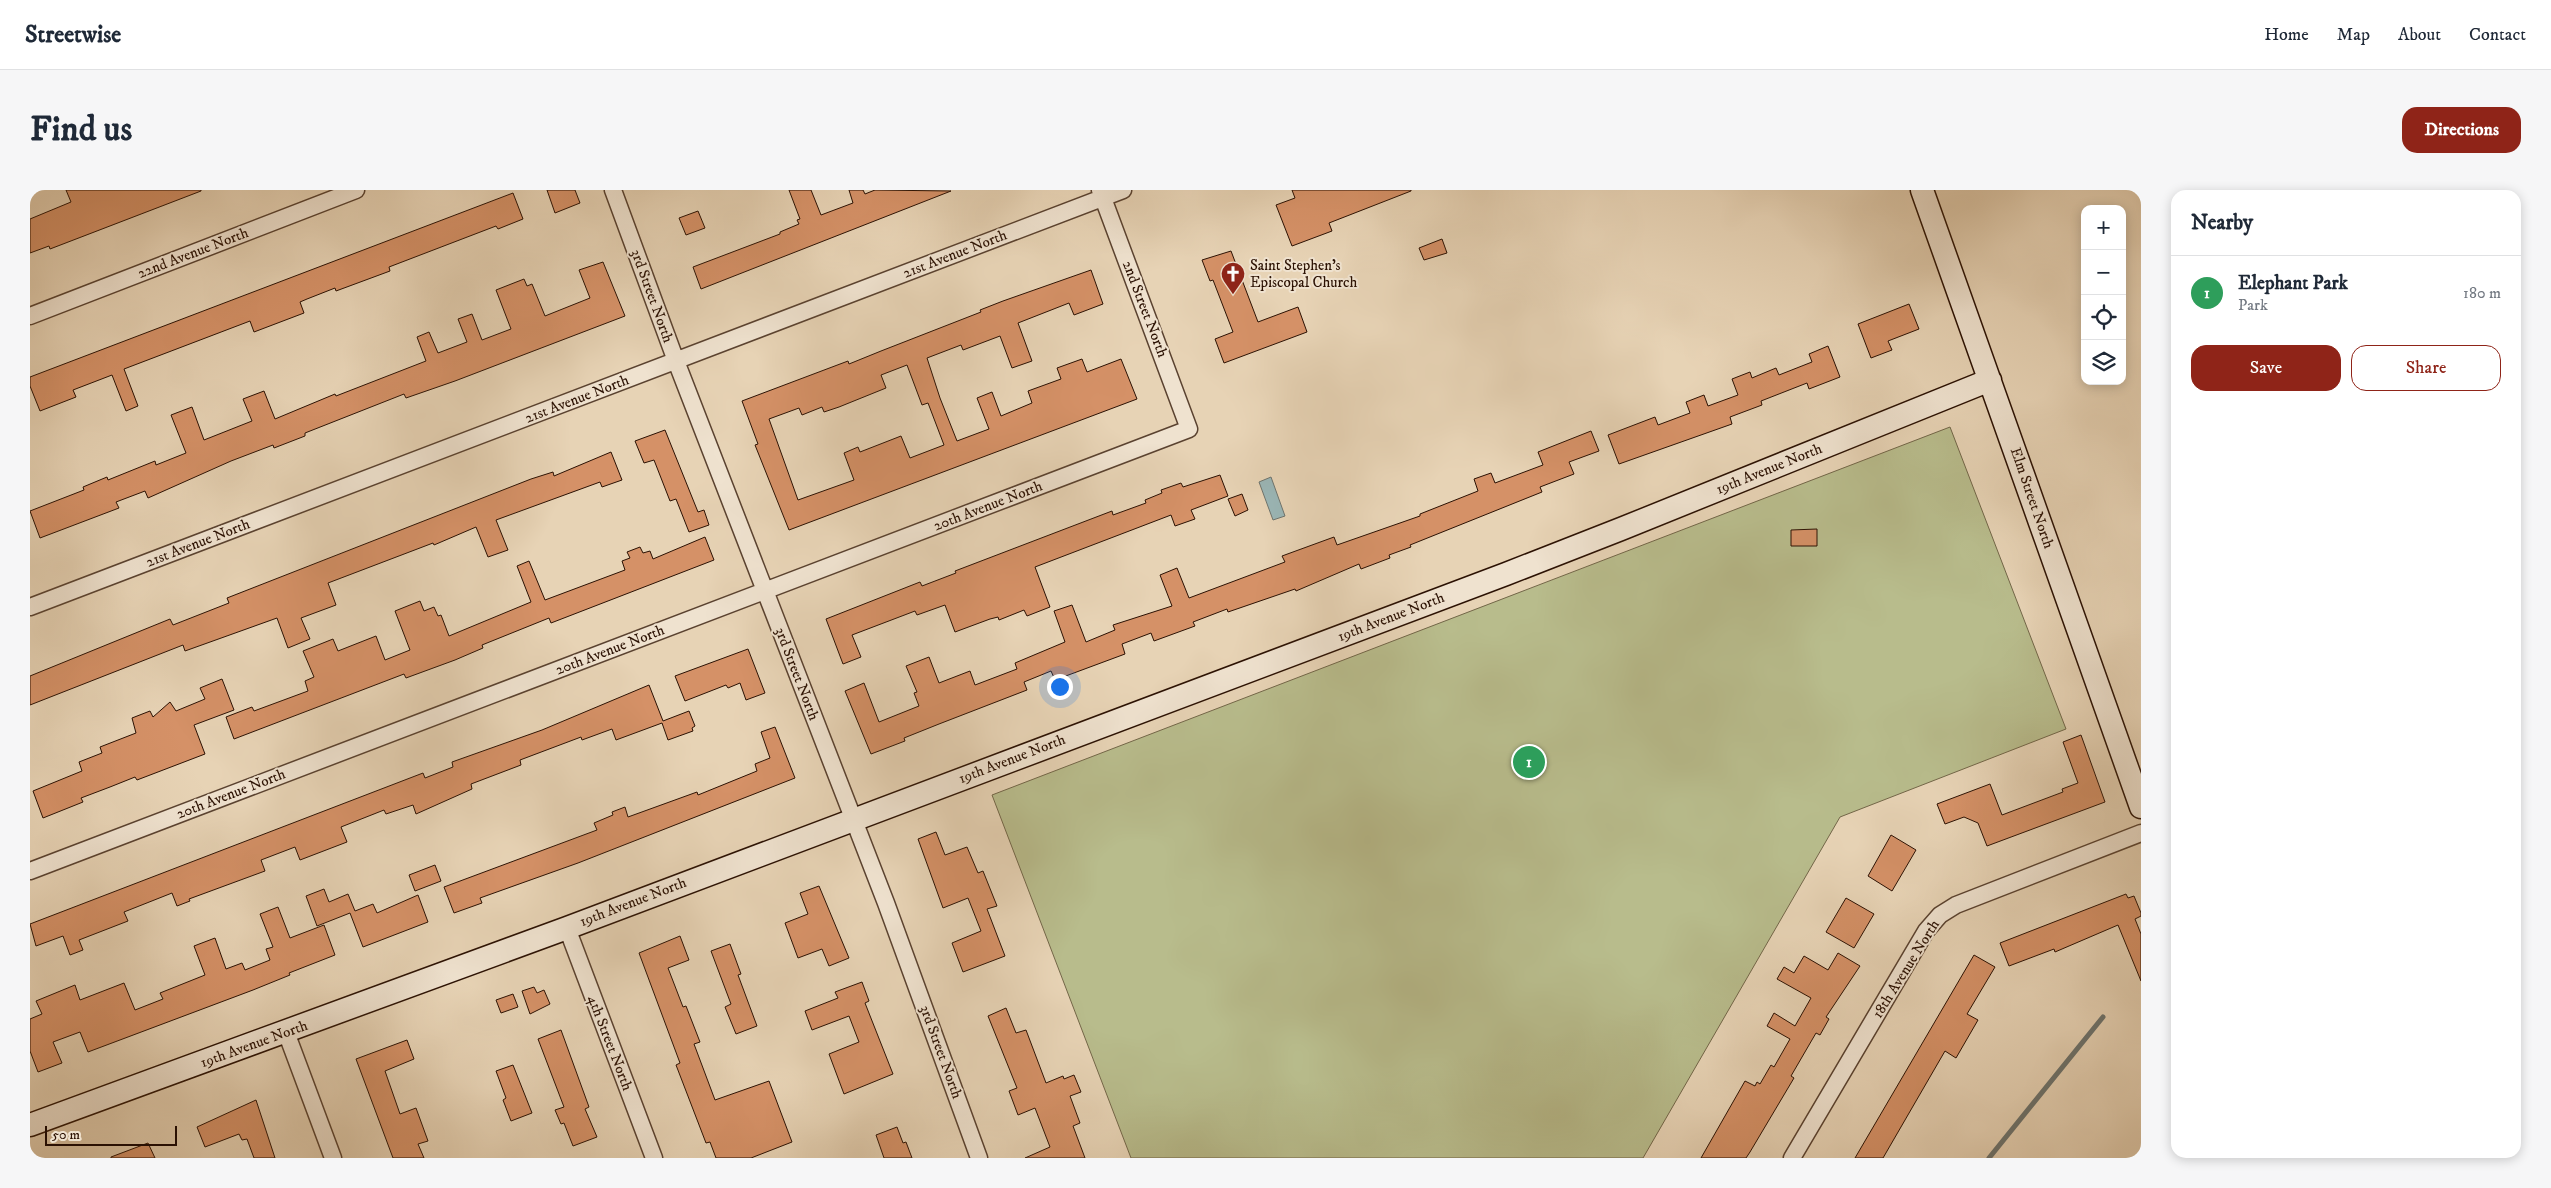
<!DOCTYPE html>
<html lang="en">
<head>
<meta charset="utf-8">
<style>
  body { margin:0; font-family:"IM FELL DW Pica",serif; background:#f6f6f7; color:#1f2937 }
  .controls { position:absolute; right:15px; top:15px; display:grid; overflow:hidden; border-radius:10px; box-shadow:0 2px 12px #0003 }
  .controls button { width:45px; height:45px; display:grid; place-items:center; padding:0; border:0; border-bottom:1px solid #e0e1e3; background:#fff; color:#1f2937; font:25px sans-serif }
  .scale { position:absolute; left:15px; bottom:12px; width:132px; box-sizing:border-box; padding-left:5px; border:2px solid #2b1103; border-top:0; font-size:14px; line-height:18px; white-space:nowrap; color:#2b1103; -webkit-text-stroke:4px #efe2cf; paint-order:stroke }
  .you { position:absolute; left:1029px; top:496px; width:18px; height:18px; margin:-12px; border:4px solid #fff; border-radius:50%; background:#1a73e8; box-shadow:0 0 0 8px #1a73e833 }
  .badge { display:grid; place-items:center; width:32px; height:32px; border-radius:50%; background:#8f2418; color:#fff; font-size:16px; font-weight:700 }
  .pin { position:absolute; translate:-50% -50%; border:2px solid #fff; box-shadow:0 1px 5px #0006 }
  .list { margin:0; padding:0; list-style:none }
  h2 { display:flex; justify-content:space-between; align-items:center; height:65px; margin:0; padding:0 20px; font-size:21px }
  h2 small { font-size:16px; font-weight:400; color:#747a83 }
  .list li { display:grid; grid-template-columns:32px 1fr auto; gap:15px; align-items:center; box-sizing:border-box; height:75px; padding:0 20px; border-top:1px solid #e0e1e3 }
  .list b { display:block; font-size:19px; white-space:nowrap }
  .list p { margin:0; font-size:16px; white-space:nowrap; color:#747a83 }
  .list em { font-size:16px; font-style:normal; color:#747a83 }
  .actions { display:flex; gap:10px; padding:15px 20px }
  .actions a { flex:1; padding:11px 0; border:1px solid #8f2418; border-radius:15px; text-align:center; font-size:18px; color:#8f2418 }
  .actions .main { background:#8f2418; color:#fff }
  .icon { flex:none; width:28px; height:28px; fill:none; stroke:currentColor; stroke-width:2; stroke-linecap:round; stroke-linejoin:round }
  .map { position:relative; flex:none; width:2111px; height:968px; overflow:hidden; border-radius:15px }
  header { display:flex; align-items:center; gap:30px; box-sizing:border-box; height:70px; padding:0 25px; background:#fff; border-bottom:1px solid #e0e1e3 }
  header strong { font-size:24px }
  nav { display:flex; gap:28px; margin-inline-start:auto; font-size:18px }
  .intro { display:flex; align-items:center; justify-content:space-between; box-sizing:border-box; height:120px; padding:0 30px }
  h1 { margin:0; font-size:35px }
  .button { padding:12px 22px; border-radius:15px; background:#8f2418; color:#fff; font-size:18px; font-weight:700 }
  main { display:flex; gap:30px; padding:0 30px }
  aside { flex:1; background:#fff; border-radius:15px; box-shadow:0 2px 12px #0003 }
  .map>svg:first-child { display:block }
  .green { fill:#b8bc8c; stroke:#726648 }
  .water { fill:#9ab6b6; stroke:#6e746e }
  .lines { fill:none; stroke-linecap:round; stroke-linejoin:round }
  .stream { stroke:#6e746e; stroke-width:5 }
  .building { fill:#d59167; stroke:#2b1103; fill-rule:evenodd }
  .street-casing { stroke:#5a4230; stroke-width:19 }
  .secondary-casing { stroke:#2b1103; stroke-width:25 }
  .street { stroke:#efe2cf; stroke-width:16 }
  .secondary { stroke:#efe2cf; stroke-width:22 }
  .labels { text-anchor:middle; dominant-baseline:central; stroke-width:4; stroke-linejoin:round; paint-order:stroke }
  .street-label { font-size:15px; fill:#2b1103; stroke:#efe2cf }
  .poi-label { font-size:15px; fill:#2b1103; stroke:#efe2cf; text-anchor:start }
</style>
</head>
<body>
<header>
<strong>Streetwise</strong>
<nav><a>Home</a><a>Map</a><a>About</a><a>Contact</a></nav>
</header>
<div class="intro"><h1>Find us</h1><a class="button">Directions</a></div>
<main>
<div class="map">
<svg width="2111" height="968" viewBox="0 0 2111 968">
  <rect width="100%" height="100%" fill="#e7d3b5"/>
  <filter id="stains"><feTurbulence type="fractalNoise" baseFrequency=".004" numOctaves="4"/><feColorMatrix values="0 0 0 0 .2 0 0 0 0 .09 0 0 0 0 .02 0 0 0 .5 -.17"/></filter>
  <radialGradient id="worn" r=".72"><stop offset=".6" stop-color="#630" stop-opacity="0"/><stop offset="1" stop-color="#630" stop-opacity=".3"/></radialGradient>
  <path class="green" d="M 1920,237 L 2036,539 L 1810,627 L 1613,968 L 1101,968 L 962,605 Z"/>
  <path class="water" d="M 1241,287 L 1255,326 L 1243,330 L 1229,292 Z"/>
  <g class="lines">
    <path class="stream" d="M 1959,968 L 2073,827"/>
  </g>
  <path class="building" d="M 36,0 L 171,0 L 171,1 L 20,59 L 19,56 L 0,63 L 0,29 L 41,12 Z
    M 517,0 L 545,0 L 550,13 L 525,23 Z
    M 759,0 L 781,0 L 791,25 L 823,13 L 819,0 L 833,0 L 835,4 L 845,0 L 921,1 L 671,99 L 663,77 L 750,44 L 750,42 L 769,34 L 767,30 L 770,29 Z
    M 1262,0 L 1381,0 L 1381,1 L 1299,33 L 1302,41 L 1262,56 L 1246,15 L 1265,8 Z
    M 483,3 L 493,29 L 468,39 L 466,36 L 359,77 L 360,81 L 306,101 L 305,98 L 277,109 L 270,112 L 274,123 L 224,142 L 220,131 L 94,179 L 108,216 L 96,221 L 82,185 L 43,200 L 46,207 L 10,221 L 0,196 L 0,187 Z
    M 668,21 L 675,38 L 656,45 L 649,28 Z
    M 1412,49 L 1417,63 L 1394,70 L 1389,58 Z
    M 1201,61 L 1228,132 L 1268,117 L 1277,142 L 1194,173 L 1185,149 L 1203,142 L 1183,90 L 1180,91 L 1172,70 Z
    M 573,72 L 595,126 L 425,191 L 376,208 L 374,204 L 275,243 L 275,246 L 244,258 L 243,255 L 201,271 L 118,308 L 115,301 L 86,312 L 89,318 L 10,348 L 0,321 L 54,300 L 53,297 L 77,287 L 78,290 L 125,271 L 126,275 L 156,263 L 141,225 L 162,217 L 174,250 L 222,231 L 213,209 L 234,201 L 245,229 L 305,204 L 306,206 L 396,171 L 387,147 L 399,142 L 408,163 L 437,152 L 428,129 L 442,124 L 452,150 L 481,139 L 466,100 L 494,89 L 497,96 L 502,94 L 515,126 L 560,108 L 549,80 Z
    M 1061,80 L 1073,114 L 1044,125 L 1039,113 L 988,133 L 1002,171 L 982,178 L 970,146 L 933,160 L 931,155 L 897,168 L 910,208 L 927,251 L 959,239 L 947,208 L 962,202 L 971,226 L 1002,213 L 998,201 L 1031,189 L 1027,178 L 1052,169 L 1057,182 L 1091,169 L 1107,209 L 759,340 L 725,255 L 728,254 L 712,211 L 818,171 L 819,174 L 851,161 L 951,122 L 950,120 L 973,111 ZM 877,175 L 892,215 L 898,213 L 914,255 L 880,268 L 871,246 L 830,262 L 828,257 L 814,263 L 824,290 L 768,310 L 739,229 L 769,218 L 772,225 L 792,217 L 794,222 L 809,217 L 856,198 L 851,185 Z
    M 1879,114 L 1889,139 L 1858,151 L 1862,160 L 1841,168 L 1828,134 Z
    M 1798,156 L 1810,187 L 1779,199 L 1777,193 L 1731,211 L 1732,215 L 1700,227 L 1702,234 L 1589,274 L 1578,245 L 1625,227 L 1628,235 L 1660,223 L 1656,212 L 1674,205 L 1678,216 L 1708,205 L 1702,189 L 1720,182 L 1722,188 L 1746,178 L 1749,185 L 1782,172 L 1779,164 Z
    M 635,240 L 668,322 L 674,320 L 679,335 L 659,342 L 646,309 L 640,311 L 624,270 L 614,273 L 605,251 Z
    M 1561,241 L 1569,261 L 1539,272 L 1544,284 L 1510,297 L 1512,302 L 1380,355 L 1381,357 L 1359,365 L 1360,368 L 1331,379 L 1329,374 L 1266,401 L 1265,399 L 1198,422 L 1197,419 L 1163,432 L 1165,436 L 1124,451 L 1121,443 L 1092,454 L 1095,464 L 1025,490 L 1021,481 L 994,492 L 997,500 L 909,534 L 874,548 L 875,551 L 841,564 L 815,501 L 834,493 L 849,532 L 889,516 L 884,503 L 887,502 L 876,476 L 899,467 L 909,493 L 940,481 L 945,495 L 987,479 L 985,473 L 1035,452 L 1024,421 L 1042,415 L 1056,452 L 1085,440 L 1083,435 L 1142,416 L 1130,385 L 1147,378 L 1159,408 L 1255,372 L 1252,366 L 1304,347 L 1307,355 L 1390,326 L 1390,324 L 1448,301 L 1444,289 L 1461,283 L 1465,293 L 1513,275 L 1508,262 Z
    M 581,262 L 592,290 L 572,297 L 570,292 L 466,330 L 478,360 L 458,367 L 446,337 L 404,355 L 403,353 L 298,393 L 306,415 L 271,428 L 280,449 L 258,458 L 247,428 L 155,461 L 153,455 L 0,515 L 0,486 L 140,429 L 143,435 L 199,413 L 197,408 L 501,289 L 523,282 L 524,286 Z
    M 1190,285 L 1198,306 L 1161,320 L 1165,329 L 1145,336 L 1141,325 L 1005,377 L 1020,417 L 997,426 L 994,420 L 969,430 L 968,427 L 960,429 L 925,442 L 915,415 L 887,425 L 885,421 L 822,445 L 831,467 L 813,474 L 796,429 L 890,392 L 892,396 L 926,383 L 925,381 L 1082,321 L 1083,325 L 1116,313 L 1115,310 L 1132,303 L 1131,300 L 1151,293 L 1153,297 Z
    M 1212,304 L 1218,320 L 1205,326 L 1198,309 Z
    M 1787,339 L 1787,356 L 1761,356 L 1761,340 Z
    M 675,347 L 684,370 L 521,433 L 519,428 L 452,455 L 453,458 L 425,470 L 376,488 L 374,484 L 204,549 L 196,527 L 222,517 L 224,521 L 278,501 L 275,491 L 284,487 L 273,461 L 303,449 L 308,461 L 346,446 L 355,470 L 380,460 L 365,421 L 390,411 L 394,421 L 404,417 L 408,426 L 411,425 L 419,446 L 501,412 L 487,376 L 499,371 L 515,410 L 595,380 L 592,371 L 600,368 L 597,362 L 610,357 L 613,363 L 620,361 L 623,369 Z
    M 718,459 L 735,503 L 716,510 L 710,493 L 698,498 L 696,495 L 655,511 L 645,486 Z
    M 192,489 L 204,520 L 164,535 L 175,564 L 107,590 L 105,587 L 80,597 L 51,608 L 53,612 L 13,628 L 3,601 L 52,581 L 49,572 L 72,563 L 70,557 L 106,543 L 102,528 L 120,521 L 123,527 L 140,512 L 146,521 L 175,509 L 170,498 Z
    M 619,495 L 633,531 L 659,521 L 665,536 L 662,538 L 663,541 L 638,550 L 632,533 L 586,550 L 582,539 L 552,550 L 551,547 L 490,570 L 491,575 L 441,594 L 442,599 L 386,624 L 383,615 L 356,624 L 354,620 L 311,637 L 317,652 L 270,670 L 265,657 L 231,670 L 235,681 L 159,709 L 160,711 L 147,716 L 142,703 L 94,722 L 98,731 L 49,750 L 53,760 L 40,765 L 33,746 L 6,756 L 0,734 L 393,583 L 395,588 L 423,577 L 422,572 L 512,540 Z
    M 745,537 L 765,588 L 548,673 L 450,708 L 452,713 L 424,723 L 414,697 L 567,640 L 564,633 L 583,625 L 582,622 L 595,617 L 598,627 L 667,602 L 668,605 L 727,581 L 725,574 L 740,568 L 731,542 Z
    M 2051,545 L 2075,612 L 1957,656 L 1948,633 L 1934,627 L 1915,634 L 1907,614 L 1960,594 L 1972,625 L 2033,602 L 2032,599 L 2048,593 L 2033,552 Z
    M 906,642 L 915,665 L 937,657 L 948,683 L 953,681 L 967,716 L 957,719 L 975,766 L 933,782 L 922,753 L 951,741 L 938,708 L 913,718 L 888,649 Z
    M 1861,645 L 1886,660 L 1862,701 L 1838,686 Z
    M 405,675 L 411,691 L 385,701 L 379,685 Z
    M 789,696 L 819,768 L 799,776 L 792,759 L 768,768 L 755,733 L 778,724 L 770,703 Z
    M 294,699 L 299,712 L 318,704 L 325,721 L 343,714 L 347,723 L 388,705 L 398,732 L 333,757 L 320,723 L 287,736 L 276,706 Z
    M 2096,704 L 2098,708 L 2104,706 L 2111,723 L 2111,726 L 2105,729 L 2111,744 L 2111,791 L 2088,735 L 2025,762 L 2024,759 L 1979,776 L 1970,753 Z
    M 1816,708 L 1844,724 L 1824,758 L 1796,742 Z
    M 248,717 L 260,748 L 294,735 L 305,765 L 259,783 L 260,785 L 223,800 L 58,862 L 50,842 L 23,852 L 32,873 L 8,882 L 0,861 L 0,829 L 12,824 L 6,811 L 45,795 L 50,810 L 94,793 L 105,820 L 133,809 L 130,803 L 175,785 L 164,756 L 185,748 L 196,779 L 212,773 L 215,780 L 240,770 L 236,759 L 243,757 L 230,724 Z
    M 650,746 L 659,770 L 638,778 L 653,817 L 656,816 L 670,852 L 664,854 L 685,910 L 739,891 L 762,952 L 721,968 L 686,968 L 680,952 L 676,953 L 646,875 L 650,873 L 609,763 Z
    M 700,754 L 711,784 L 708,785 L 727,836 L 706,844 L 695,817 L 701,814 L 681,761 Z
    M 1808,763 L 1830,776 L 1796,827 L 1799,829 L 1790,845 L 1786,843 L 1761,886 L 1764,888 L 1720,962 L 1716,968 L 1671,968 L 1715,891 L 1725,896 L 1727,892 L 1730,894 L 1741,875 L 1744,877 L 1760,849 L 1737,836 L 1744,823 L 1765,836 L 1781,808 L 1747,789 L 1754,777 L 1764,783 L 1774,766 L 1798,780 Z
    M 1944,765 L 1965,777 L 1937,824 L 1948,830 L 1926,868 L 1915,861 L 1853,968 L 1825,968 Z
    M 832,792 L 839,811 L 835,813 L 863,884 L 814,904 L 799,864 L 829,852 L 819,826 L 782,840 L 775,821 L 808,808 L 805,802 Z
    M 504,797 L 507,803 L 514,800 L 520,814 L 500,824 L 492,801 Z
    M 483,804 L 488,817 L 471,823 L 466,810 Z
    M 976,818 L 986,843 L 996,840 L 1016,893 L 1033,886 L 1034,889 L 1044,885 L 1051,902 L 1040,906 L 1050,933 L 1043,936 L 1055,968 L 995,968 L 1020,957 L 1005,918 L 988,925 L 979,901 L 987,898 L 958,826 Z
    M 531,840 L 559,917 L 555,919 L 567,947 L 543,956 L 534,933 L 531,934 L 525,920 L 534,917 L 508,849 Z
    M 377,850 L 384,869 L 355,881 L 370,924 L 386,918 L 398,951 L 388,954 L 394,968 L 363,968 L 326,869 Z
    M 483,875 L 502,923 L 481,931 L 473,910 L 476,908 L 466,881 Z
    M 226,910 L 245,968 L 224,968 L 217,949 L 212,950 L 209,944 L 175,957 L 167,937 Z
    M 867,937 L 873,953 L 876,952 L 882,968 L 854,968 L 846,945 Z
    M 118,953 L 125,968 L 81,968 L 81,967 Z"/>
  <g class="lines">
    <defs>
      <path id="street" d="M 583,0 L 646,171 L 856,713 L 949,968
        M 0,126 L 326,0
        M 0,417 L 1093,0
        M 0,681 L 1159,239 L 1070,0
        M 537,738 L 624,968
        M 256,842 L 303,968
        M 1762,968 L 1896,741 L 1910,725 L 1926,715 L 2111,643"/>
      <path id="secondary" d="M 1892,0 L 2111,617
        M 0,935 L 537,738 L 1476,384 L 1591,339 L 1960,190"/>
    </defs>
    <use href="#street" class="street-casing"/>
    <use href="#secondary" class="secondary-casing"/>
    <use href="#street" class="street"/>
    <use href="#secondary" class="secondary"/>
  </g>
  <defs>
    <symbol id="church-pin" viewBox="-11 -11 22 30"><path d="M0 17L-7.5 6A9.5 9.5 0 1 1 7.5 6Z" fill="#8f2418" stroke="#efe2cf"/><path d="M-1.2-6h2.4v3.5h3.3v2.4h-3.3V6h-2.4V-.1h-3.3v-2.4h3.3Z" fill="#fff"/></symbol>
  </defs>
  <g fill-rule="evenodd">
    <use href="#church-pin" x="1189" y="70" width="28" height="38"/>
  </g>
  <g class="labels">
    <g class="street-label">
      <text transform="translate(163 63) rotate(-21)">22nd Avenue North</text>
      <text transform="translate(925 64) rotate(-21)">21st Avenue North</text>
      <text transform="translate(622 106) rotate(70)">3rd Street North</text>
      <text transform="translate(1115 119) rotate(69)">2nd Street North</text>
      <text transform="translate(547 209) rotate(-21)">21st Avenue North</text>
      <text transform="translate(1739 279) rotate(-22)">19th Avenue North</text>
      <text transform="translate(2002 308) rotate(71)">Elm Street North</text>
      <text transform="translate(958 316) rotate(-21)">20th Avenue North</text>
      <text transform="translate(168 353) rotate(-21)">21st Avenue North</text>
      <text transform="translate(1361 427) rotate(-21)">19th Avenue North</text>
      <text transform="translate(580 460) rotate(-21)">20th Avenue North</text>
      <text transform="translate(767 484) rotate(69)">3rd Street North</text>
      <text transform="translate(982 569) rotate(-21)">19th Avenue North</text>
      <text transform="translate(201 604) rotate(-21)">20th Avenue North</text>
      <text transform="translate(603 712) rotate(-21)">19th Avenue North</text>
      <text transform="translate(1876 779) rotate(-58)">18th Avenue North</text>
      <text transform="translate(580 853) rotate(69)">4th Street North</text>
      <text transform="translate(224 854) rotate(-20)">19th Avenue North</text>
      <text transform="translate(911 862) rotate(70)">3rd Street North</text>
    </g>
    <g class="poi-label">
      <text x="1220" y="75">Saint Stephen's<tspan x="1220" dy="17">Episcopal Church</tspan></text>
    </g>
  </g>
  <rect width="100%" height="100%" filter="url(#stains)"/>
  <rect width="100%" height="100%" fill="url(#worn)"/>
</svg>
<div class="controls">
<button>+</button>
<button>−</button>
<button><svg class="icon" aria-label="locate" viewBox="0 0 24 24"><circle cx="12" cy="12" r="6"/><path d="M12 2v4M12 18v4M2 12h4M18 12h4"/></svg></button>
<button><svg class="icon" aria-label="layers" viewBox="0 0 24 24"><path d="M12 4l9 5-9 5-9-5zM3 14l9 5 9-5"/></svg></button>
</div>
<div class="scale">50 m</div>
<div class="you"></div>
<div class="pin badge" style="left:1499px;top:572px;background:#2e9e5b">1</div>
</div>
<aside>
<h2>Nearby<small></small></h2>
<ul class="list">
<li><span class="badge" style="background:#2e9e5b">1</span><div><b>Elephant Park</b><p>Park</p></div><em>180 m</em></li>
</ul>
<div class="actions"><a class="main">Save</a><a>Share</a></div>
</aside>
</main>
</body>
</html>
